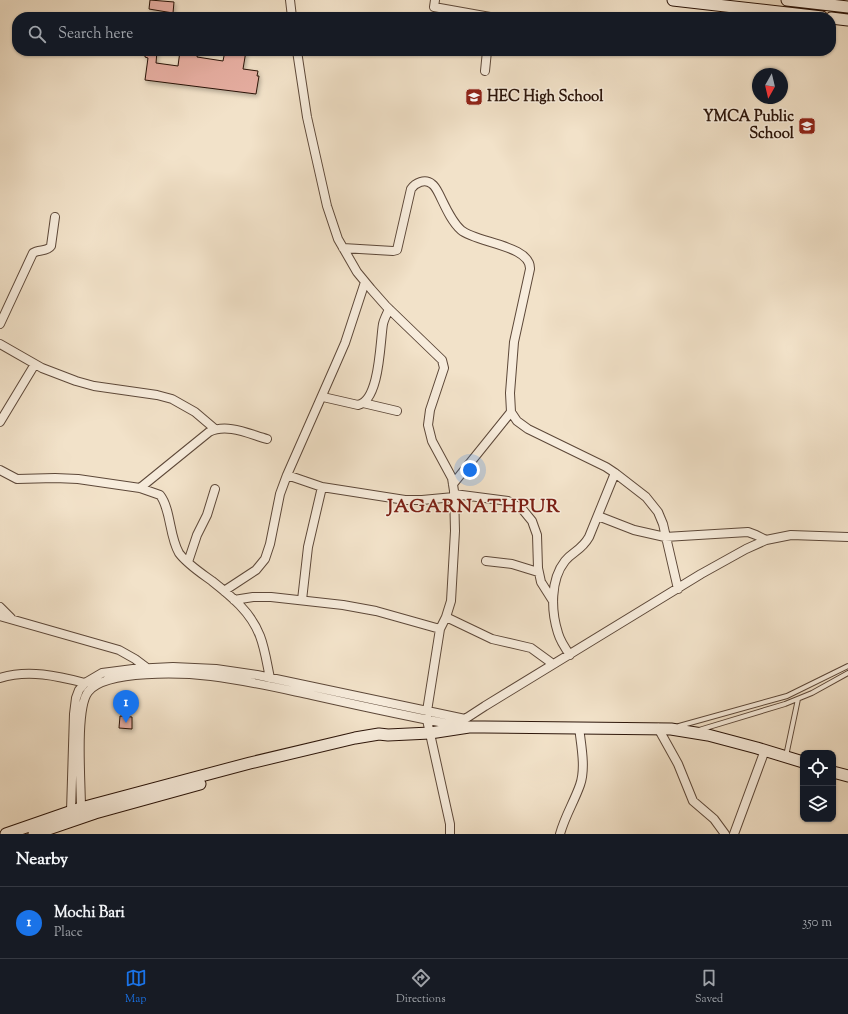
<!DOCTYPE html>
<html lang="en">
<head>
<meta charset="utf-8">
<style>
  body { margin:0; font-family:"Sorts Mill Goudy",serif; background:#20242c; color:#f1f3f6 }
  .controls { position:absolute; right:12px; bottom:12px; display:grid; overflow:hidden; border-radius:8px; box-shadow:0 1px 3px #0004 }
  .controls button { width:36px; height:36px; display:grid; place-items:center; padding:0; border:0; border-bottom:1px solid #363941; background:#171b24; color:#f1f3f6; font:20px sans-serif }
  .compass { position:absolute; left:752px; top:68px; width:36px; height:36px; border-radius:50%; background:#171b24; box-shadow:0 1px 3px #0004; rotate:188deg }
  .you { position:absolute; left:470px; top:470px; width:14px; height:14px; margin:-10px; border:3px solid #fff; border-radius:50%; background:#1a73e8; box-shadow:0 0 0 6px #1a73e833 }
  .badge { display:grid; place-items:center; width:26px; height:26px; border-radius:50%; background:#1a73e8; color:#fff; font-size:13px; font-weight:700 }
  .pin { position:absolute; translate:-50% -33px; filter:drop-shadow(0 1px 2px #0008) }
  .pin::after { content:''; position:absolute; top:21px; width:14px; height:12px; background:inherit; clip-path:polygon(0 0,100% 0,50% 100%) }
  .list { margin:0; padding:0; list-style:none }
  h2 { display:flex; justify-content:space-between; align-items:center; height:52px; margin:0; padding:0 16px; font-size:17px }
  h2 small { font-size:13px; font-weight:400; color:#9ea1a6 }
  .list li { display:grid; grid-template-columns:26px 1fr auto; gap:12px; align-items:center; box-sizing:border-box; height:72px; padding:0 16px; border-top:1px solid #363941 }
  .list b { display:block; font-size:15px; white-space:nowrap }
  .list p { margin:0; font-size:13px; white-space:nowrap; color:#9ea1a6 }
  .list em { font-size:13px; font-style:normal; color:#9ea1a6 }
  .icon { flex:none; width:22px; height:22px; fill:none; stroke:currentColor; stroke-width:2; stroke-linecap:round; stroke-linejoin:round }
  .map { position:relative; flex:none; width:848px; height:834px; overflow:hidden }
  .search { position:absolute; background:#171b24; box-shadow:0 1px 3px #0004; left:12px; right:12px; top:12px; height:44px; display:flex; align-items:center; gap:10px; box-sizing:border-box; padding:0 14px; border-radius:16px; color:#9ea1a6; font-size:15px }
  .sheet { height:124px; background:#171b24 }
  nav { display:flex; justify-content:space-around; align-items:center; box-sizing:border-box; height:56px; border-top:1px solid #363941; background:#171b24; font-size:11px; color:#9ea1a6 }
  nav a { display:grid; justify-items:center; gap:2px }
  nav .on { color:#1a73e8 }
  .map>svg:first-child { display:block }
  .building { fill:#e5ada0; stroke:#2b1409; filter:url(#shadow) }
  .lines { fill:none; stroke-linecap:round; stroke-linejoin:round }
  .lane-casing { stroke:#5d4839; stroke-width:6 }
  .street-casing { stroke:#5d4839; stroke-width:10 }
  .secondary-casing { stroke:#2b1409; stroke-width:13 }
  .lane { stroke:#f7ecdc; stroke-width:4 }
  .street { stroke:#f7ecdc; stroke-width:8 }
  .secondary { stroke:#f7ecdc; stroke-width:11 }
  .labels { text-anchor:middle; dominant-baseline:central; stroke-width:3; stroke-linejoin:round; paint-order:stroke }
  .poi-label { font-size:15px; font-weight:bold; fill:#2b1409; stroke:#f7ecdc; text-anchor:start }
  .district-label { font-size:19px; font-weight:bold; letter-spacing:1px; fill:#7a1f14; stroke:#f7ecdc }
</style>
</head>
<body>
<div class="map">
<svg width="848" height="834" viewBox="0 0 848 834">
  <defs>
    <filter id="shadow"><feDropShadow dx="1.5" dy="2.5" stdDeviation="2" flood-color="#0004"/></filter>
  </defs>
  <rect width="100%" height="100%" fill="#f2e2c9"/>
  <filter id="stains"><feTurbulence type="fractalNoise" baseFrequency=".005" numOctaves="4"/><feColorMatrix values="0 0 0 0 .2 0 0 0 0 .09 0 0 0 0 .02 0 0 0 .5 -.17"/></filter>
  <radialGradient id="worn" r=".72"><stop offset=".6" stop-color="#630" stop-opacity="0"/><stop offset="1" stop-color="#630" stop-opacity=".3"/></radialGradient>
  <path class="building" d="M 150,0 L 174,2 L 173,13 L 149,9 Z
    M 145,51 L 157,51 L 156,63 L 178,66 L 180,51 L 198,51 L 197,57 L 223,61 L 225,51 L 246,51 L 243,69 L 258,71 L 257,76 L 259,76 L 256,94 L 145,80 L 148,58 L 145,57 Z
    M 120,716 L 132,717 L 132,729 L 119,728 Z"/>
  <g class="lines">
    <defs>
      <path id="lane" d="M 679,726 L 787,696 L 848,666
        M 699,730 L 785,704 L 812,693 L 848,673
        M 786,756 L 798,699"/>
      <path id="street" d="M 290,0 L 292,17
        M 435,0 L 434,7 L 490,17
        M 297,51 L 307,117 L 327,206 L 338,239 L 357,272 L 371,289 L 386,306 L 442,360 L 444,368 L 430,410 L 428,425 L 432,441 L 452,478 L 454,491 L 455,531 L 451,601 L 446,617 L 440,629 L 427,711 L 427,720 L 450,824 L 450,834
        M 485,71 L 487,51
        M 343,248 L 393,251 L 397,250 L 411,189 C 415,183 425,178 432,184 C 435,186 437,190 439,194 C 445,206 451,221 461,230 C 476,243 531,245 530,269 L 514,342 L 510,393 L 511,412 L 517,421 L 528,429 L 606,467 L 615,473 L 646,497 L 658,512 L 663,524 L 678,589
        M 0,324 L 33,253 C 39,249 47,252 51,246 L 55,217
        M 0,344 L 42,368 L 76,381 L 94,386 L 157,395 L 172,399 L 195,412 L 215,429
        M 323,397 L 358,405 C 380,401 380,341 383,324 C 384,319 387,314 389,309
        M 363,403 L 397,411
        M 0,422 L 35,364
        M 0,470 L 17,479 L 55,478 L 78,479 L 140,488 L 160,495 C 171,509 169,536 179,553 C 187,564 201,573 212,581 C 231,596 251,612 260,636 C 265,649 267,664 270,678
        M 287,475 L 322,487 L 405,500 L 422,500 L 454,497
        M 453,484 L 511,412
        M 140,488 L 209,432 C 227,423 249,434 267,439
        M 454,494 L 508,501 L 523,510 L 532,521 L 537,535 L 538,568 L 541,582 L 553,601
        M 598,516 L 634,530 L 665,537 L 748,532 L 756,535 L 766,540
        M 486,561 L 512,564 L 538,572
        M 188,562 L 197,535 L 207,515 L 215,489
        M 224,591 L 256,570 L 265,559 L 270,544 L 280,494 L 287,475 L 335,366 L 345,343 L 365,282
        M 234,600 L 253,597 L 271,597 L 343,605 L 376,611 L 440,629
        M 302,600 L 308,547 L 322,487
        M 0,607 L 11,618
        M 0,616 L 119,650 L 135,659 L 147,668
        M 446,617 L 492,639 L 531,648 L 553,664
        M 570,655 C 565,648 560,640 558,633 C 551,611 550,580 565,561 C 573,551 581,551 589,537 L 615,473
        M 0,678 C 28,669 58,676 85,683
        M 463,723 L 465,719 L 485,706 L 701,574 L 746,549 L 766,540 L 791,535 L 848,537
        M 658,728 L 678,764 L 693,801 L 714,819 L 725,834
        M 81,808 C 81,783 75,709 88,692 C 105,669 185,673 211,676 C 245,680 279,688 312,695 C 361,706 411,717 460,726
        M 71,811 L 74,714 L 76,698 L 79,690 L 85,683 L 102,673 L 133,669 L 173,667 L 216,669 L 257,675 L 465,719
        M 560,834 C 565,816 574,802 580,785 C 586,768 581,745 579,727
        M 734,834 L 765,750"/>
      <path id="secondary" d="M 673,0 L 822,17
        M 787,0 L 848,7
        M 831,18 L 848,20
        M 833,772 L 848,776
        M 6,834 L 81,808 L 250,763 L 355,738 L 379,734 L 388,735 L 430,733 L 469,727 L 484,727 L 671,729 L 708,735 L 757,748 L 803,762
        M 34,834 L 95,813 L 200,784"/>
    </defs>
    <use href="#lane" class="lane-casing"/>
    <use href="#street" class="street-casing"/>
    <use href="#secondary" class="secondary-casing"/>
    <use href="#lane" class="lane"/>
    <use href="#street" class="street"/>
    <use href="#secondary" class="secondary"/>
  </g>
  <defs>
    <symbol id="school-square" viewBox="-11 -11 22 22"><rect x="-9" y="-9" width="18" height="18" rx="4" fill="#8f2418" stroke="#f7ecdc"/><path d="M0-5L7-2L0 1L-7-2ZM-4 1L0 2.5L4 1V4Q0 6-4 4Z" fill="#fff"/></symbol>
  </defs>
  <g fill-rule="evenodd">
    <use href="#school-square" x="464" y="87" width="20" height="20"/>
    <use href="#school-square" x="797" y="116" width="20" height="20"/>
  </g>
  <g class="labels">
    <g class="poi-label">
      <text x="487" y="97">HEC High School</text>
      <text x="794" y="117" text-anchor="end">YMCA Public<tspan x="794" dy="17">School</tspan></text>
    </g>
    <g class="district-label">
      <text x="474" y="507">JAGARNATHPUR</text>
    </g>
  </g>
  <rect width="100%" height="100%" filter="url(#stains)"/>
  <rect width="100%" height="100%" fill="url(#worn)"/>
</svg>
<div class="controls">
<button><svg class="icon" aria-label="locate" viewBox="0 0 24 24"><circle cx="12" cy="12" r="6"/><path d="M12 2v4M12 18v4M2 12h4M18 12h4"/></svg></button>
<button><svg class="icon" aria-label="layers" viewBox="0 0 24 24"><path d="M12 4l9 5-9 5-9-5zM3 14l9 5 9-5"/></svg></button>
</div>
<svg class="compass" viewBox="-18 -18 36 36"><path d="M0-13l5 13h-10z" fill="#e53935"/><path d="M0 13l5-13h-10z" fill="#9ea1a6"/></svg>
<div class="you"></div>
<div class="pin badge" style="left:126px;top:723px">1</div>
<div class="search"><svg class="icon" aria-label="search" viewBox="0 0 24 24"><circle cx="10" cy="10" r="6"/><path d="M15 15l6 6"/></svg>Search here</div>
</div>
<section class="sheet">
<h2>Nearby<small></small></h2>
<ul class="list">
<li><span class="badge">1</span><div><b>Mochi Bari</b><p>Place</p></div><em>350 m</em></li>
</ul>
</section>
<nav>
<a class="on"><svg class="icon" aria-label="map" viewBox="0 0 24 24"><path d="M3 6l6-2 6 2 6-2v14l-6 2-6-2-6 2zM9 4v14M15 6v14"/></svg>Map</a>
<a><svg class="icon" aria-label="directions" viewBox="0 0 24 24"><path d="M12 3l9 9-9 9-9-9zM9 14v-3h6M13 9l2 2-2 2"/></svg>Directions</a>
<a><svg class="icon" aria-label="saved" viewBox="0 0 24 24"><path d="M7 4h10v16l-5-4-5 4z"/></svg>Saved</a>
</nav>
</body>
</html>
